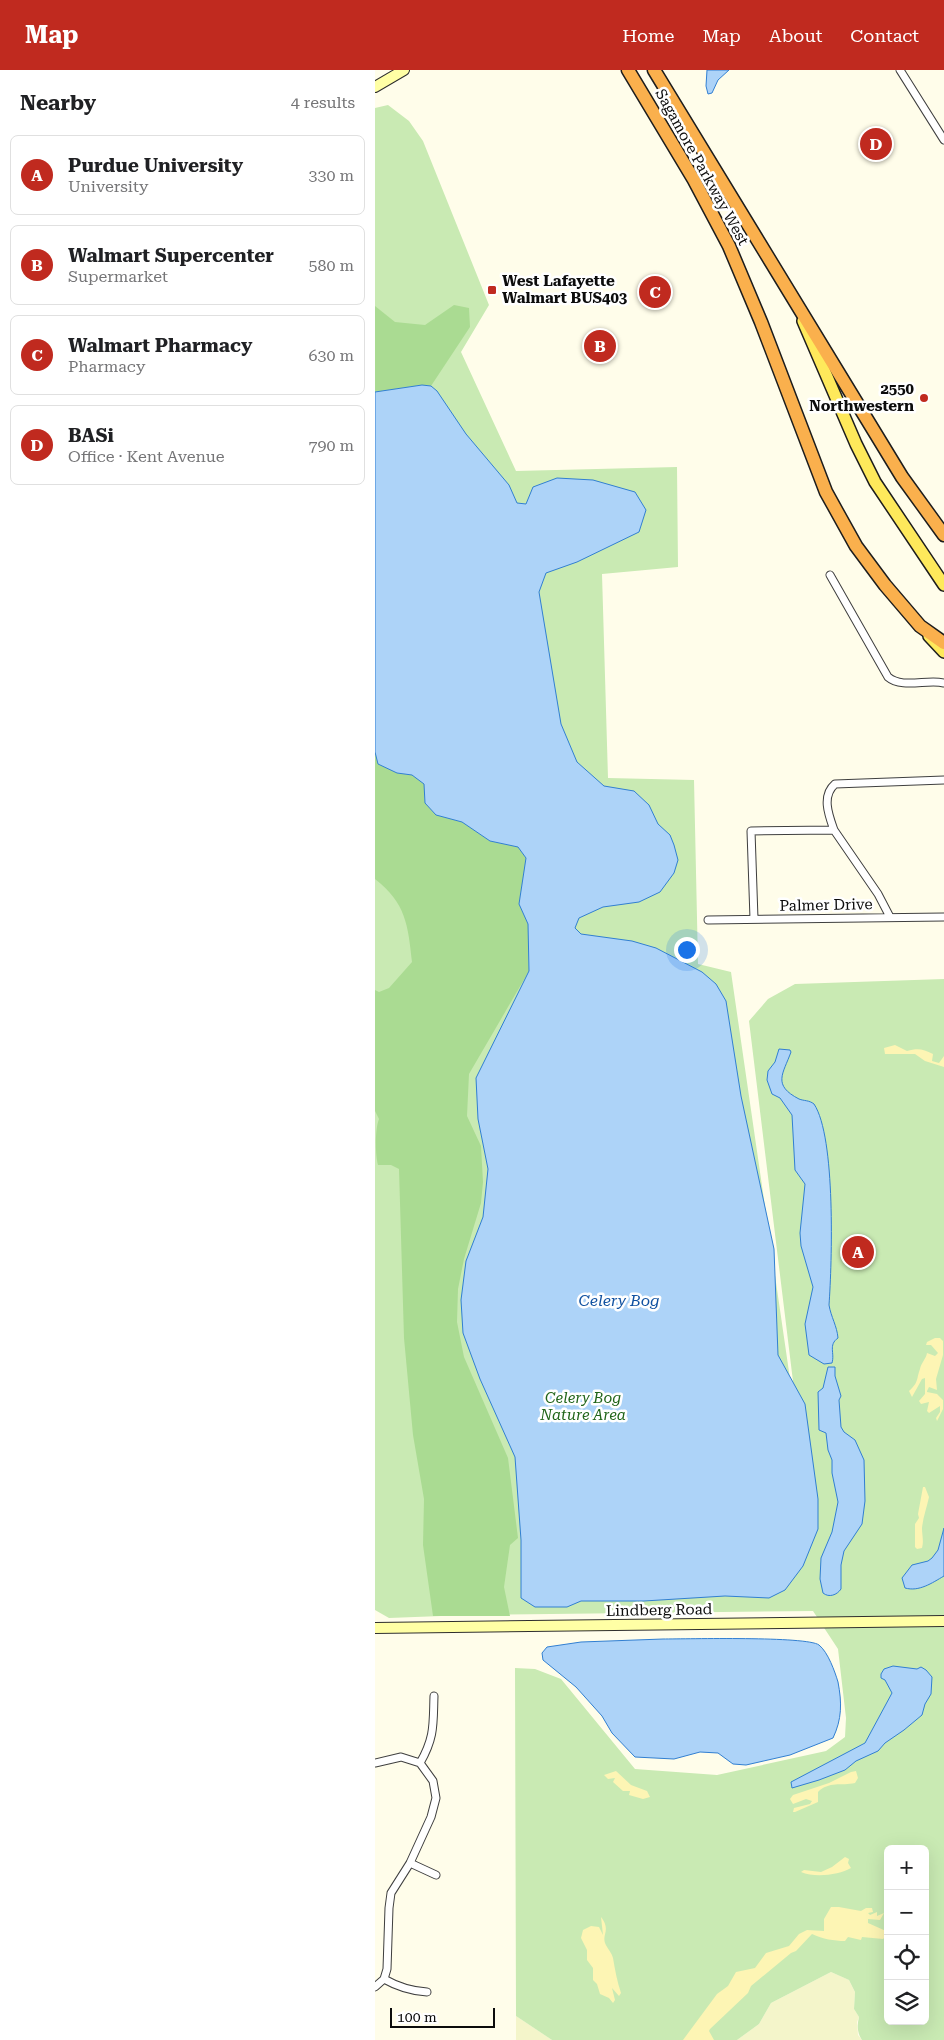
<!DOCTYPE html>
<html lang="en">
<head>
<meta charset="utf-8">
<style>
  body { margin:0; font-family:"Roboto Serif",serif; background:#f6f6f6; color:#202124 }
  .controls { position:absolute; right:15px; bottom:15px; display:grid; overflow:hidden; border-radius:8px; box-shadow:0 5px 20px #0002 }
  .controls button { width:45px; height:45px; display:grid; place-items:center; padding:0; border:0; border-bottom:1px solid #e0e0e0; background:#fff; color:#202124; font:25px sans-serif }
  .scale { position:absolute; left:15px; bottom:12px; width:105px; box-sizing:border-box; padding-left:5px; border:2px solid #0c0c0c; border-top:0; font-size:14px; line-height:18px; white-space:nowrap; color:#0c0c0c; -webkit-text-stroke:4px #fff; paint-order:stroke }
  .you { position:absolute; left:311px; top:879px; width:18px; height:18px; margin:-12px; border:4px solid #fff; border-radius:50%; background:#1a73e8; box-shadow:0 0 0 8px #1a73e833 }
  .badge { display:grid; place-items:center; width:32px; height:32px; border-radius:50%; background:#c02a1f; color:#fff; font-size:16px; font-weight:700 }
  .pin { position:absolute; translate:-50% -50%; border:2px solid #fff; box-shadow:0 1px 5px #0006 }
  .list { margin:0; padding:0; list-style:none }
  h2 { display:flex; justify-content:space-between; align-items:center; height:65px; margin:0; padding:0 20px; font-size:21px }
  h2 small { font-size:16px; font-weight:400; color:#757577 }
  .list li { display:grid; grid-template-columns:32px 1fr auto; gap:15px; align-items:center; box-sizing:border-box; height:80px; margin:0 10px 10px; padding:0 10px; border:1px solid #e0e0e0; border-radius:8px }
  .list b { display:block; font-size:19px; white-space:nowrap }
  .list p { margin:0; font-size:16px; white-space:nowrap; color:#757577 }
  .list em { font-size:16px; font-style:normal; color:#757577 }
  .icon { flex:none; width:28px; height:28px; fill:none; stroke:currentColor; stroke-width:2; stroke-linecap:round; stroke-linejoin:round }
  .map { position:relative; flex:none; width:569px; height:1970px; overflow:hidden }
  header { display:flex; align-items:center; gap:30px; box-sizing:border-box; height:70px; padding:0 25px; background:#c02a1f; color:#fff }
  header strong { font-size:24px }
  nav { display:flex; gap:28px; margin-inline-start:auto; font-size:18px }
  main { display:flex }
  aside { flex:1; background:#fff }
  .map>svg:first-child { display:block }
  .farmland { fill:#f4f5ca }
  .green { fill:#c9eab3; fill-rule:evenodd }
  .forest { fill:#aadb92 }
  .sand { fill:#fdf5b4 }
  .water { fill:#add3f8; stroke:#317fd2 }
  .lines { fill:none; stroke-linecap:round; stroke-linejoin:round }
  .street-casing { stroke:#3f3f3f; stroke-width:9 }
  .secondary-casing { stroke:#2e2e2e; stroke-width:12 }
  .primary-casing { stroke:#1d1d1d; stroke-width:14 }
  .highway-casing { stroke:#1d1d1d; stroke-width:15 }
  .street { stroke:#fff; stroke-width:7 }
  .secondary { stroke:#ffffa5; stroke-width:10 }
  .primary { stroke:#fee95b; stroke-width:11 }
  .highway { stroke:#fab04d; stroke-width:12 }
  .poi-dot { fill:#c02a1f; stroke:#fff; stroke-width:2 }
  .labels { text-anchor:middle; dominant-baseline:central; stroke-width:5; stroke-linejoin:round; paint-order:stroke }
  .street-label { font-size:15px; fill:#0c0c0c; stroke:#fff }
  .poi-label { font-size:15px; font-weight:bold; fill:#0c0c0c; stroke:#fff; text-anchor:start }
  .park-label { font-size:15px; font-style:italic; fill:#21651a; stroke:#fff }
  .water-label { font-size:16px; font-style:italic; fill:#1152a1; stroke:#fff }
</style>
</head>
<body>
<header>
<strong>Map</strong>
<nav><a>Home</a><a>Map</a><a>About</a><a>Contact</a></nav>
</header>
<main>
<aside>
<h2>Nearby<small>4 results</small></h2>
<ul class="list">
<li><span class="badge">A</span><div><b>Purdue University</b><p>University</p></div><em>330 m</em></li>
<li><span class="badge">B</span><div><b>Walmart Supercenter</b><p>Supermarket</p></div><em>580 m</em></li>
<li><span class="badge">C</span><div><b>Walmart Pharmacy</b><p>Pharmacy</p></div><em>630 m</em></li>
<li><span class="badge">D</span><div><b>BASi</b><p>Office · Kent Avenue</p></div><em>790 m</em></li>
</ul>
</aside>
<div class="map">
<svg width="569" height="1970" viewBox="0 0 569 1970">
  <rect width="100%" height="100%" fill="#fffdea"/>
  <path class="farmland" d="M 456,1902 L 474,1910 L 480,1922 L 479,1939 L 484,1947 L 482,1952 L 483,1965 L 487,1970 L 362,1970 L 384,1954 L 396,1933 Z
    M 141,1946 L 177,1970 L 141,1970 Z"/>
  <path class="green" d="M 13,35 L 34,51 L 48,71 L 114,235 L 86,282 L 141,401 L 302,397 L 303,497 L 227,504 L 233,708 L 319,710 L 323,894 L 356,902 L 432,1426 L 374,951 L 393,929 L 420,914 L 569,909 L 569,1970 L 487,1970 C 482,1963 482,1955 484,1947 L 479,1939 L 480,1922 L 474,1910 L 456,1902 L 396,1933 L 384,1954 L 362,1970 L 177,1970 L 141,1946 L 140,1598 L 160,1599 L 186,1609 L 260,1699 L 342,1705 L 451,1681 L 470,1667 L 471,1648 L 463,1579 L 438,1541 L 92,1545 L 14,1548 L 0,1540 L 0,38 ZM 513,1779 L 550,1779 L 550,1951 L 513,1951 Z"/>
  <path class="forest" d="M 79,235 L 94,238 L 95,257 L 56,316 L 47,315 L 0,322 L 0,236 L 20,252 L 50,255 Z
    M 0,682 L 4,694 L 22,703 L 37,705 L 49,714 L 50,733 L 61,745 L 87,752 L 115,771 L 143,777 L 151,788 L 144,834 L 153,854 L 154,901 L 94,1004 L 92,1046 L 106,1076 L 108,1112 L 106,1133 L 89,1189 L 83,1219 L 82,1252 L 89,1287 L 133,1388 L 143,1468 L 135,1475 L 129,1517 L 135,1546 L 58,1546 L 48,1475 L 49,1429 L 38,1365 L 29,1268 L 24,1099 L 16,1095 L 3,1095 C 0,1084 0,1059 4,1049 L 0,1041 L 0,920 L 4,922 L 14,918 L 37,892 C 33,855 31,833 0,809 Z"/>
  <path class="sand" d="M 520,975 L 532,981 C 543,978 548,979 558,984 L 557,991 L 564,993 L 569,986 L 569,997 L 550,991 L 540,984 L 510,984 L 509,978 Z
    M 560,1268 L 565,1268 L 568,1271 L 568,1285 L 561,1309 L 562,1320 L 554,1317 L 552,1321 L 552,1322 L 562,1324 L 568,1330 L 568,1339 L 562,1351 L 561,1348 L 565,1342 L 565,1336 L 554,1343 L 552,1341 L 554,1332 L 546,1334 L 544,1331 L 550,1324 L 550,1308 L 547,1309 L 537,1327 L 534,1321 C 544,1312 541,1310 545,1299 C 546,1293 551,1289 552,1283 L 560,1286 L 563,1283 L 556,1275 L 551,1275 L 552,1272 Z
    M 548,1417 L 550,1417 L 554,1427 C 552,1437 548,1447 547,1458 C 547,1465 549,1471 547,1478 L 542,1479 L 540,1477 L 540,1454 L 544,1448 L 543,1444 Z
    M 241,1701 L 256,1715 L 272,1721 L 275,1727 L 268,1729 L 254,1725 L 255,1721 L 248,1721 L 238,1712 L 240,1708 L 233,1709 L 229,1705 Z
    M 481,1701 L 483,1708 L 480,1713 C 466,1716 454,1711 443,1722 L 443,1732 L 420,1742 L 418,1742 L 419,1738 L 435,1734 L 437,1731 L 431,1729 L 418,1734 L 415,1729 L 418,1725 L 454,1713 L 476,1702 Z
    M 470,1787 L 474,1789 L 473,1793 L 476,1798 C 464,1805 440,1808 426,1802 L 429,1800 L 446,1802 L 457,1797 Z
    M 456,1837 L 464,1837 L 486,1841 L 491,1838 L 497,1838 L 498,1842 L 493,1843 L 495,1845 L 502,1842 L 502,1846 L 509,1843 L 505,1850 L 493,1849 L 493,1853 L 511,1861 L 512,1865 L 508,1869 L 487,1867 L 486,1870 L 473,1867 L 470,1871 C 459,1871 448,1869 437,1864 L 421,1881 L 416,1883 L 376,1916 L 373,1923 L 335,1959 L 334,1961 L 339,1970 L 308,1970 L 342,1924 L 353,1916 L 361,1902 L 380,1898 L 391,1883 L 414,1876 L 424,1864 L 432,1860 L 449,1861 L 449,1849 Z
    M 226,1847 C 236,1860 227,1864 230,1873 C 232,1878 237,1883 238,1888 C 240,1900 242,1911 246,1923 L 244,1926 L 237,1918 L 240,1930 L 238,1933 L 234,1928 L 225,1924 L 222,1914 L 218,1910 L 218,1898 L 212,1890 L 212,1880 L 206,1868 L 208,1860 L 216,1856 L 224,1857 L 228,1865 Z"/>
  <path class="water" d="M 332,0 L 354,0 L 343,10 L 337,23 L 333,24 L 331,16 Z
    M 47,315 L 56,316 L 62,321 L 91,364 L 134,415 L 142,433 L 151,434 L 158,417 L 182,408 L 218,410 L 260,422 L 271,440 L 264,462 L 202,492 L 171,503 L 164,522 L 186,654 L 202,692 L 229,716 L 259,721 L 274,735 L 283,754 L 295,765 L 299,775 L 303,790 L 299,803 L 285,822 L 264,832 L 228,837 L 204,848 L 200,858 L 206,864 L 257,871 L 281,878 L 327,902 L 341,914 L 351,931 L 366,1026 L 399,1179 L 403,1285 L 430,1334 L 443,1429 L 443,1459 L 428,1496 L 410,1520 L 394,1528 L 350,1526 L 269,1531 L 206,1531 L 192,1537 L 160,1537 L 146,1528 L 146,1470 L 140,1387 L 105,1309 L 88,1263 L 86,1230 L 91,1191 L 108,1147 L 113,1099 L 103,1049 L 101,1008 L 154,901 L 153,854 L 144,834 L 151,788 L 143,777 L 115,771 L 87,752 L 61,745 L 50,733 L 49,714 L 37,705 L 22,703 L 3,694 L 0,682 L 0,322 Z
    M 404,979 L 415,980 L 416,982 C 408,1004 397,1015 424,1029 C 429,1031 434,1030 439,1034 C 461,1067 457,1193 454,1235 C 456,1247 462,1256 463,1268 C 453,1275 460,1283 457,1293 L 449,1294 L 434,1285 L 430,1254 L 438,1217 L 426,1176 L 425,1163 L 430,1114 L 420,1100 L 417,1045 L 405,1028 L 397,1024 L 392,1010 L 393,1001 L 400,992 Z
    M 453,1297 L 460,1297 L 460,1306 L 466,1326 L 464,1330 L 466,1357 L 469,1362 L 480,1370 L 489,1390 L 490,1431 L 487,1454 L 469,1481 L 466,1495 L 466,1519 C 462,1525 454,1528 448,1523 L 445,1509 L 446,1488 L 457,1462 L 463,1432 L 457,1403 L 457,1390 L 453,1380 L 451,1363 L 444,1360 L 443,1322 L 448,1318 Z
    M 569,1458 L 569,1506 C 557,1513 544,1522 530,1518 L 527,1508 L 537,1495 L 553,1491 L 557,1488 L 563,1480 Z
    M 288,1569 C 312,1569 432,1566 444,1575 C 453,1582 460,1602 463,1612 C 467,1633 467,1649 458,1668 L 415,1685 L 371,1695 L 358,1694 L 343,1683 L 325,1682 L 299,1689 L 260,1687 L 237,1663 L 227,1646 L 201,1617 L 168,1590 L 167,1583 L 172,1577 L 206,1572 Z
    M 518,1596 L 542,1599 L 546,1597 L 551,1600 L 557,1607 L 556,1624 L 550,1634 L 547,1645 L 529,1660 L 510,1673 L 503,1681 L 481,1691 L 470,1700 L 444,1710 L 417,1718 L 416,1712 L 490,1673 L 517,1623 L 510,1610 L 506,1608 L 506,1604 L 509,1599 Z"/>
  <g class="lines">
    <defs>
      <path id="street" d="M 525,0 L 569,70
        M 455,505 L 513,607 C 527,619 552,609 569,613
        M 459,760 C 454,746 446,726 460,714 L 569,710
        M 379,849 L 376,761 L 459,760 L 503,824 L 515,847
        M 333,850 L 569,847
        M 0,1693 L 26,1687 L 45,1693 L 58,1711 L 61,1728 L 56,1747 L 35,1793 L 16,1823 L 14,1838 L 12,1899 L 9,1909 L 0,1917
        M 45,1693 C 60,1667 58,1654 59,1626
        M 35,1793 L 61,1805
        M 9,1909 C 23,1917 35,1921 52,1922"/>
      <path id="secondary" d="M 0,17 L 29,0
        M 0,1558 L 569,1551"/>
      <path id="primary" d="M 428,251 L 481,374 L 500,412 L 569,515
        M 554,566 L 569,582"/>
      <path id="highway" d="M 253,0 L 319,110 L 354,176 L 386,252 L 451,422 L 481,476 L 510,515 L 545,556 L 569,573
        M 279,0 L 527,407 L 569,465"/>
    </defs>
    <use href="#street" class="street-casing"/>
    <use href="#secondary" class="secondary-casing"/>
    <use href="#primary" class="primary-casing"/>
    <use href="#highway" class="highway-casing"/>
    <use href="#street" class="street"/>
    <use href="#secondary" class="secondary"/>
    <use href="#primary" class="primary"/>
    <use href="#highway" class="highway"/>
  </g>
  <g class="poi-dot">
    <rect x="112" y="215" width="10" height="10" rx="2.5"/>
    <circle cx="549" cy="328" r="5"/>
  </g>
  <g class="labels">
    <g class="street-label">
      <text transform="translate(327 97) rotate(61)">Sagamore Parkway West</text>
      <text transform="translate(451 835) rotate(-1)">Palmer Drive</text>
      <text transform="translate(284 1540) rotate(-1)">Lindberg Road</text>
    </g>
    <g class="poi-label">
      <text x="127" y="211">West Lafayette<tspan x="127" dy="17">Walmart BUS403</tspan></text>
      <text x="539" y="319" text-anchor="end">2550<tspan x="539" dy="17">Northwestern</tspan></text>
    </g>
    <g class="park-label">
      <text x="208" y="1328">Celery Bog<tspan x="208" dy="17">Nature Area</tspan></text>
    </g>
    <g class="water-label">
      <text x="244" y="1230">Celery Bog</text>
    </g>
  </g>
</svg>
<div class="controls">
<button>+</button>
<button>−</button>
<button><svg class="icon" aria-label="locate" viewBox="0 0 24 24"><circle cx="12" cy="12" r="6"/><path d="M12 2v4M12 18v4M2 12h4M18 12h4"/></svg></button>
<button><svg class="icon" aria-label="layers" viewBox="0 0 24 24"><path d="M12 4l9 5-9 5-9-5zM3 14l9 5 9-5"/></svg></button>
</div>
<div class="scale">100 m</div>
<div class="you"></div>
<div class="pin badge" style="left:483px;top:1182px">A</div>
<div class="pin badge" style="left:225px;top:276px">B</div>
<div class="pin badge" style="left:280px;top:222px">C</div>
<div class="pin badge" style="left:501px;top:74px">D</div>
</div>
</main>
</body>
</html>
